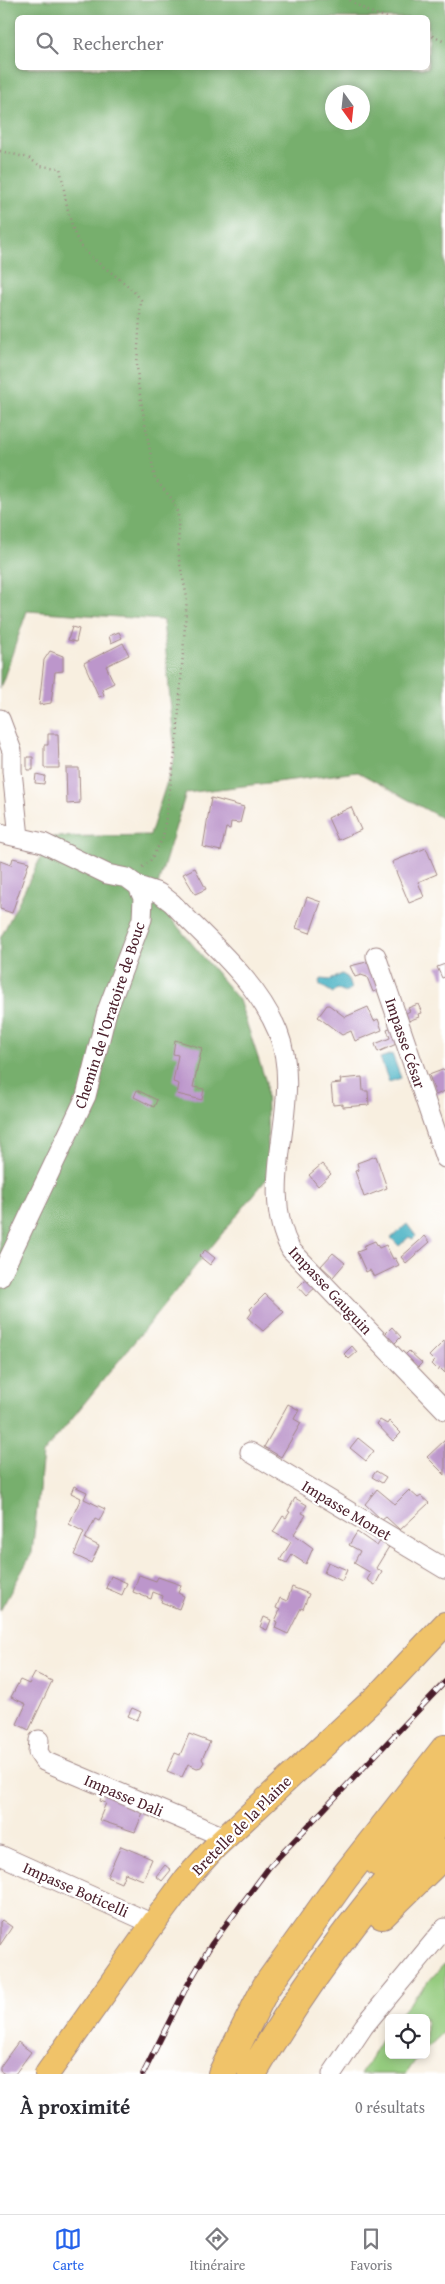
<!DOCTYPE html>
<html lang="fr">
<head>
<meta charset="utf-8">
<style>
  body { margin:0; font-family:"Gentium Book Plus",serif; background:#f7f7f7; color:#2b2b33 }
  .controls { position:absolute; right:15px; bottom:15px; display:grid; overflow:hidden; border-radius:8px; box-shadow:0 2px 8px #0003 }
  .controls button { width:45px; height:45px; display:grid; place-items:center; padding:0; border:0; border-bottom:1px solid #e1e1e2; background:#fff; color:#2b2b33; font:25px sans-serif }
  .compass { position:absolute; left:325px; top:85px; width:45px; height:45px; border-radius:50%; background:#fff; box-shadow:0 2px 8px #0003; rotate:165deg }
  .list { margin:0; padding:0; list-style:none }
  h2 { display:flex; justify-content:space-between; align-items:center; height:65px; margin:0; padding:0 20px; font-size:21px }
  h2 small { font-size:16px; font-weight:400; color:#7c7c81 }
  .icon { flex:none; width:28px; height:28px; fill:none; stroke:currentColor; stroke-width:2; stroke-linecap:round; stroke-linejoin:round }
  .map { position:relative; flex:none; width:445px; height:2074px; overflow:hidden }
  .search { position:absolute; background:#fff; box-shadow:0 2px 8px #0003; left:15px; right:15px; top:15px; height:55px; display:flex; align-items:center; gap:12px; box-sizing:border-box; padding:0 18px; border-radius:8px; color:#7c7c81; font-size:19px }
  .sheet { height:140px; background:#fff }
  nav { display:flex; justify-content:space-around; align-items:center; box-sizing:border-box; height:70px; border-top:1px solid #e1e1e2; background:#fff; font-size:14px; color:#7c7c81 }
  nav a { display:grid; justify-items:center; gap:2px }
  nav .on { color:#2563eb }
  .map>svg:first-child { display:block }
  .green { fill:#94cb7e; stroke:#6f7554 }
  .forest { fill:#77af6d; stroke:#60674c; fill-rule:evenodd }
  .water { fill:#44b0c2; stroke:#476876 }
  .building { fill:#bc96cb }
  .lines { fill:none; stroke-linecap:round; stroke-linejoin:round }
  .minor-casing { stroke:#a18786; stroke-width:21 }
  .major-casing { stroke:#a18786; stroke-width:26 }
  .highway-casing { stroke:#a18786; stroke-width:30 }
  .path { stroke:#a18786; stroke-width:2.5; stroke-dasharray:1 4; stroke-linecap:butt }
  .minor { stroke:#fff; stroke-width:19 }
  .major { stroke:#f0c369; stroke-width:24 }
  .highway { stroke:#f0c369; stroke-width:28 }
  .rail-casing { stroke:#4a1f2b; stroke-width:5.5 }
  .rail { stroke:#fff; stroke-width:4; stroke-dasharray:11; stroke-linecap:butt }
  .labels { text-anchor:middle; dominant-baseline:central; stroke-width:4.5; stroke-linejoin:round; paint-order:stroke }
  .street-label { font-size:16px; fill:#4a1f2b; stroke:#fff }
</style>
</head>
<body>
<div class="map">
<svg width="445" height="2074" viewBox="0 0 445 2074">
  <rect width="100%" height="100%" fill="#fff"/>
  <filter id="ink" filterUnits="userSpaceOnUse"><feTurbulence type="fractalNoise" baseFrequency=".02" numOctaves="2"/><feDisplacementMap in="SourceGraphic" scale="10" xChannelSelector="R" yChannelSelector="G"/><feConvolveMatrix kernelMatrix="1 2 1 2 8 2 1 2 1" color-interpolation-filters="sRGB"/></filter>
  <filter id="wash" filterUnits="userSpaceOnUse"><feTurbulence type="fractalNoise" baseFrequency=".0096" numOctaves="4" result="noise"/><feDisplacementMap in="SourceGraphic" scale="20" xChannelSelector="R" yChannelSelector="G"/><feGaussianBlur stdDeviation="1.12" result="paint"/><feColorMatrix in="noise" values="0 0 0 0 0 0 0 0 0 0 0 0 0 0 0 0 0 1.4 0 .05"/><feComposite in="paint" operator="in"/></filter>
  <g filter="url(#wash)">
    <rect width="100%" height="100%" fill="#f8efe0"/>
    <path class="green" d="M 445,1963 L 445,2031 L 426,2049 L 426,2018 L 396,2018 Z
      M 389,2027 L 389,2055 L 419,2055 L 406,2074 L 361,2074 Z"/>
    <path class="forest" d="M 0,0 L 445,0 L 445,820 L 358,772 L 186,793 L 154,898 L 239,1000 L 266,1082 L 269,1176 L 43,1454 L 32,1553 L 0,1611 L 0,939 L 51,837 L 150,835 L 175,756 L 163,620 L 27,611 L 0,689 ZM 18,18 L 428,18 L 428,68 L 18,68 ZM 332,92 L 362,92 L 362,122 L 332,122 Z"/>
    <path class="water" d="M 342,974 L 347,977 L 351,989 L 345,993 L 337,989 L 333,993 L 320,985 L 319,981 L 322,979 L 330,980 Z
      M 392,1054 L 401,1078 L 389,1082 L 380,1058 Z
      M 407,1224 L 416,1236 L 413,1239 L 409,1237 L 399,1246 L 391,1238 Z"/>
    <g id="blocks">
      <path class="building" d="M 72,627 L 79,629 L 76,642 L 68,640 Z
        M 119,632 L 122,638 L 111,643 L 109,636 Z
        M 123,643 L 129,655 L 106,666 L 114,683 L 102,689 L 104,695 L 99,697 L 84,663 Z
        M 50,651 L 63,656 L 63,671 L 55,672 L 51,703 L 39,705 L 44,660 Z
        M 48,734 L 58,734 L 59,768 L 44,768 L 44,745 L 48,745 Z
        M 27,757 L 33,757 L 33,770 L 27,770 Z
        M 66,768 L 79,768 L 80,803 L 67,804 Z
        M 36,774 L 45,776 L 44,784 L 35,783 Z
        M 211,798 L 244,807 L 240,823 L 231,822 L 230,829 L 226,828 L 221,851 L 203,847 Z
        M 351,807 L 361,830 L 338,840 L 328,818 Z
        M 426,848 L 437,874 L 418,882 L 424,897 L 409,903 L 392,862 Z
        M 13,858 L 29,862 L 12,913 L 0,909 L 0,861 L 11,865 Z
        M 195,868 L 206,889 L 195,894 L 183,874 Z
        M 307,897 L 321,902 L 310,933 L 296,928 Z
        M 371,961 L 381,989 L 373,992 L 367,977 L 361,975 L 355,977 L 350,966 Z
        M 445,964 L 445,977 L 442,978 L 437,967 Z
        M 418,1004 L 422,1013 L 418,1014 L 419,1017 L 408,1021 L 406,1013 L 410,1011 L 408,1008 Z
        M 327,1005 L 329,1005 L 345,1017 L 368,1007 L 374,1021 L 378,1019 L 382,1030 L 355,1041 L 351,1031 L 342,1035 L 318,1017 Z
        M 395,1026 L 401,1042 L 378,1052 L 375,1044 L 390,1038 L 387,1029 Z
        M 175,1040 L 202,1048 L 193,1087 L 204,1089 L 202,1100 L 177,1094 L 179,1084 L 173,1082 L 178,1055 L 173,1054 Z
        M 445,1069 L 445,1091 L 436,1095 L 429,1075 Z
        M 362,1077 L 363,1091 L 368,1091 L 369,1105 L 343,1107 L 343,1104 L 333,1105 L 331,1084 L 341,1083 L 340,1079 Z
        M 137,1090 L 157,1100 L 154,1107 L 134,1097 Z
        M 376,1156 L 387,1188 L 364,1197 L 355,1171 L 359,1170 L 357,1163 Z
        M 322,1164 L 331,1174 L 318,1186 L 309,1175 Z
        M 425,1236 L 430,1242 L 406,1263 L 401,1257 Z
        M 375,1241 L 379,1248 L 386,1245 L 393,1259 L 395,1258 L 399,1265 L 374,1277 L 370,1270 L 366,1272 L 357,1252 L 365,1249 L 363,1246 Z
        M 205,1250 L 215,1258 L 210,1265 L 199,1256 Z
        M 333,1253 L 345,1263 L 333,1277 L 321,1266 Z
        M 307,1278 L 316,1287 L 306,1296 L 298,1287 Z
        M 265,1294 L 284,1312 L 263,1331 L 248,1318 L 252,1312 L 250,1309 Z
        M 392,1327 L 401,1337 L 394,1344 L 384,1335 Z
        M 445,1340 L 445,1373 L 440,1368 L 438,1371 L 431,1364 L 434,1361 L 429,1356 Z
        M 352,1346 L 357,1352 L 349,1359 L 344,1354 Z
        M 409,1351 L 422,1363 L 417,1368 L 405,1355 Z
        M 288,1404 L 299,1410 L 294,1419 L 301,1423 L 281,1457 L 264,1447 Z
        M 380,1420 L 387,1424 L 389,1421 L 401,1433 L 393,1441 L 377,1424 Z
        M 358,1438 L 374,1451 L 366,1461 L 350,1448 Z
        M 445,1440 L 445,1475 L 427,1457 Z
        M 376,1471 L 386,1477 L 382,1483 L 372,1477 Z
        M 74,1486 L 87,1492 L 84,1499 L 105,1509 L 99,1521 L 95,1519 L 85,1539 L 99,1546 L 91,1563 L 74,1555 L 84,1532 L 69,1524 L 81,1498 L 71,1493 Z
        M 377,1489 L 395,1504 L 409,1490 L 418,1498 L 421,1496 L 429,1503 L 400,1530 L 386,1517 L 382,1520 L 365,1504 Z
        M 295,1498 L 307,1505 L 302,1513 L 306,1515 L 294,1534 L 313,1548 L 306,1564 L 292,1555 L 287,1563 L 280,1560 L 291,1542 L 273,1532 L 283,1516 L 286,1518 L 290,1512 L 288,1511 Z
        M 357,1532 L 377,1546 L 381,1540 L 390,1545 L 376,1568 L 382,1572 L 375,1585 L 367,1580 L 371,1573 L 354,1563 L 360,1551 L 349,1545 Z
        M 328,1562 L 347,1570 L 342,1581 L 324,1573 Z
        M 139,1575 L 156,1581 L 158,1577 L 181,1585 L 178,1593 L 184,1596 L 179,1609 L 161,1602 L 163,1596 L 153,1592 L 151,1599 L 133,1592 Z
        M 111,1576 L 127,1583 L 122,1595 L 106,1588 Z
        M 292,1587 L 309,1594 L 303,1609 L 301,1608 L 288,1634 L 275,1628 L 277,1622 L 275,1621 L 280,1610 L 276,1608 L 280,1598 L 287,1601 Z
        M 264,1617 L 271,1620 L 267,1630 L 260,1627 Z
        M 35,1673 L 52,1681 L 29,1730 L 17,1724 L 26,1704 L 11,1697 L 20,1680 L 29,1684 Z
        M 132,1708 L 141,1712 L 137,1720 L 128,1716 Z
        M 189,1734 L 210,1742 L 202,1759 L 204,1762 L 201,1767 L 197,1768 L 188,1764 L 182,1777 L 167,1771 L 175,1753 L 180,1755 Z
        M 104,1790 L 145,1808 L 135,1832 L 99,1820 L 106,1803 L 100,1801 Z
        M 121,1846 L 152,1859 L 143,1880 L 125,1873 L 121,1883 L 107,1877 Z
        M 165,1865 L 171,1870 L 162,1881 L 156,1876 Z
        M 2,1920 L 12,1927 L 0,1945 L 0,1922 Z
        M 18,2042 L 31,2052 L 15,2074 L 5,2074 L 0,2071 L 0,2067 Z"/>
    </g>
  </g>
  <g filter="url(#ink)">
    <use href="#blocks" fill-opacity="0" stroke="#a18786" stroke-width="1"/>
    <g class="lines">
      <defs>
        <path id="minor" d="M 0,719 L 12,751 L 12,771 L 19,837
          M 0,833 L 43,843 L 107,874 L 127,878 L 138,886 L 143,898 L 142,919 L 107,1011 L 86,1096 L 0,1277
          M 138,886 L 159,893 L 172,903 C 210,943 257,981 278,1032 C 306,1103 254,1182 291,1250 L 445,1410
          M 376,956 L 445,1158
          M 250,1452 L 445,1569
          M 39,1740 L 38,1752 L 44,1761 L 224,1837
          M 0,1855 L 153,1924
          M 332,2074 L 364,2026 L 445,1928"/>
        <path id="major" d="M 47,2074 L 153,1924 L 187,1878 L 215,1847 L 377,1696 L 445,1624"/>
        <path id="highway" d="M 378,1862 L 445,1786
          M 382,1915 L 445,1853
          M 222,2074 L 266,1987 L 344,1878 L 445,1749
          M 252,2074 C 306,1981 372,1894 445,1816"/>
      </defs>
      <use href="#minor" class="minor-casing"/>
      <use href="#major" class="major-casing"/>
      <use href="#highway" class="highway-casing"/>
      <path class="path" d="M 350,0 L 367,11 L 388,18
        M 428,34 L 445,42
        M 0,151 L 29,158 L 40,166 L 60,168 C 65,191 69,236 86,252 C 103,269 126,280 141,300 L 137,364 L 138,384 L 155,479 L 172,499 L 178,514 L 179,560 L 187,597 L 177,738 L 163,838 L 150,861 L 141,868"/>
      <use href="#minor" class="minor"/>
      <use href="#major" class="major"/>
      <use href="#highway" class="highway"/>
      <defs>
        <path id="rail" d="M 143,2074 L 187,1986 L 211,1945 L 270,1866 L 445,1682"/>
      </defs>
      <use href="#rail" class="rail-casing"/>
      <use href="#rail" class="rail"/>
    </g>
  </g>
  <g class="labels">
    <g class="street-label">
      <text transform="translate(109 1015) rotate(-72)">Chemin de l'Oratoire de Bouc</text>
      <text transform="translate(406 1043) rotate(71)">Impasse César</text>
      <text transform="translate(331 1290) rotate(47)">Impasse Gauguin</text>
      <text transform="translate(347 1510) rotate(31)">Impasse Monet</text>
      <text transform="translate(124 1795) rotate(23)">Impasse Dali</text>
      <text transform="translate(241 1825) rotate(-45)">Bretelle de la Plaine</text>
      <text transform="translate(76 1889) rotate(24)">Impasse Boticelli</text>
    </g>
  </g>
</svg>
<div class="controls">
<button><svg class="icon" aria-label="locate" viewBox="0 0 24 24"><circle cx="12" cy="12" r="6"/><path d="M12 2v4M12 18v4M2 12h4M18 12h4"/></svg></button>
</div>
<svg class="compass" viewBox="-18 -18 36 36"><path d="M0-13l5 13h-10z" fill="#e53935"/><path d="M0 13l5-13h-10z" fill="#7c7c81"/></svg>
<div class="search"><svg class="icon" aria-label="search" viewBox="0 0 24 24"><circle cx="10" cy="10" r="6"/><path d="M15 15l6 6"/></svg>Rechercher</div>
</div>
<section class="sheet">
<h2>À proximité<small>0 résultats</small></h2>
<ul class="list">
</ul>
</section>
<nav>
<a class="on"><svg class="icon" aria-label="map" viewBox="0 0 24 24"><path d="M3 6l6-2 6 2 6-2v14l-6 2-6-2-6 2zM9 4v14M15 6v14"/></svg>Carte</a>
<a><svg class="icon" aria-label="directions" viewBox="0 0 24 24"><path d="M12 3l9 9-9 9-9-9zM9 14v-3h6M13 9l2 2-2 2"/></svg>Itinéraire</a>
<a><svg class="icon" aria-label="saved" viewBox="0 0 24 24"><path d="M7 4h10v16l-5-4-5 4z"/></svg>Favoris</a>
</nav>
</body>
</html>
